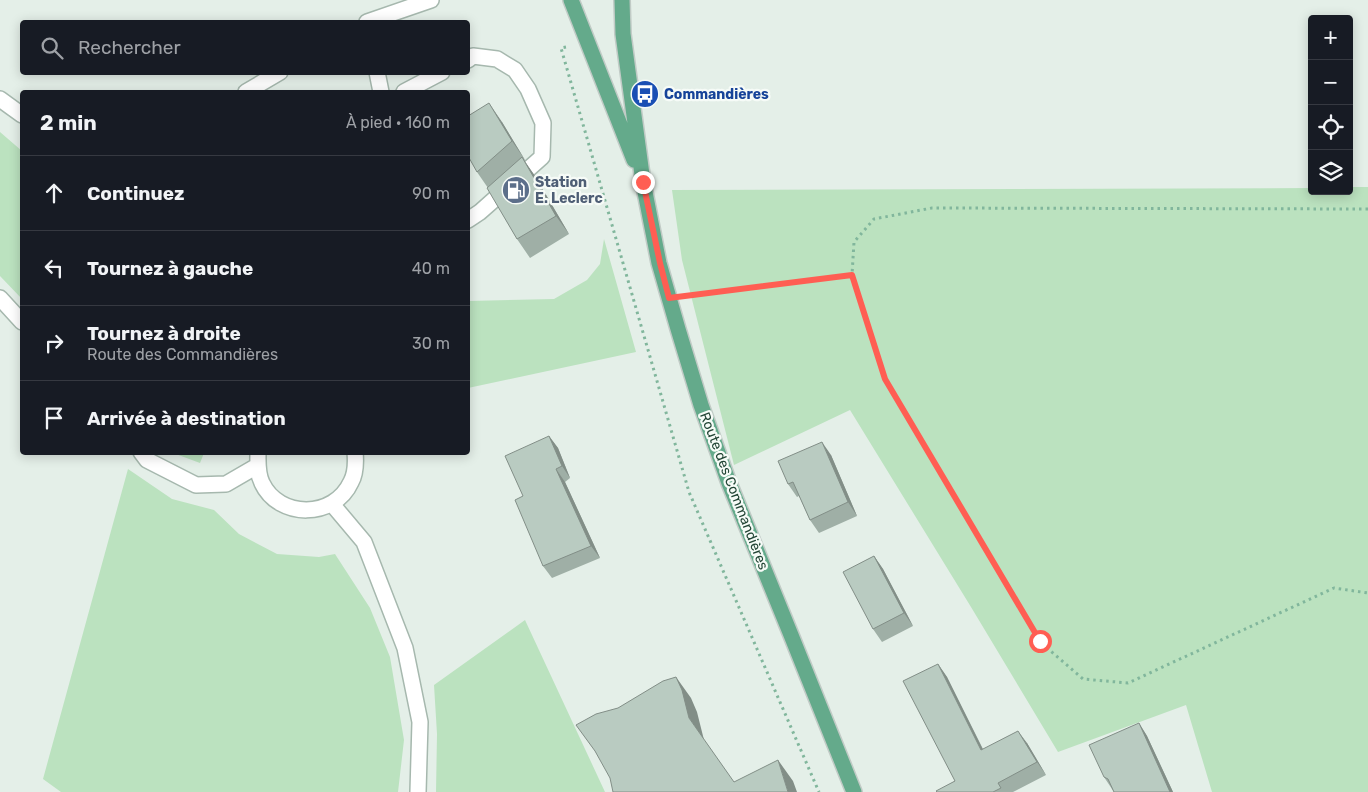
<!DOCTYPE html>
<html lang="fr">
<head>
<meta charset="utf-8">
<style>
  body { margin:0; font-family:Rubik,sans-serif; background:#20242c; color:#f1f3f6 }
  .controls { position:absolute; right:15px; top:15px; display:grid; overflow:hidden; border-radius:5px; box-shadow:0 2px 12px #0003 }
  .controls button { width:45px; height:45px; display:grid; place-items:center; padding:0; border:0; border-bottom:1px solid #363941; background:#171b24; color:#f1f3f6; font:25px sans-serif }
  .stop { position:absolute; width:15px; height:15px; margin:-11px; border:4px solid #ff5e53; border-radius:50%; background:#fff }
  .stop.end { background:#ff5e53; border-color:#fff; box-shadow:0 1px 5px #0008 }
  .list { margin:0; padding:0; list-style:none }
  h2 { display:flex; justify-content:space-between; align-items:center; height:65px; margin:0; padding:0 20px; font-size:21px }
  h2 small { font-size:16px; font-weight:400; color:#9ea1a6 }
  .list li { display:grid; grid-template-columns:32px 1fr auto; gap:15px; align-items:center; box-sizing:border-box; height:75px; padding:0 20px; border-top:1px solid #363941 }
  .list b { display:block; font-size:19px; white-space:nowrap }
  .list p { margin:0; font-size:16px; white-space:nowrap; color:#9ea1a6 }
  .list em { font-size:16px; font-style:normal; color:#9ea1a6 }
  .icon { flex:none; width:28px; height:28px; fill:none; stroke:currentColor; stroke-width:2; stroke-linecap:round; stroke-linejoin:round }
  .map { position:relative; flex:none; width:1368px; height:792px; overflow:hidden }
  .search { position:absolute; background:#171b24; box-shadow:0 2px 12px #0003; left:20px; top:20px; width:450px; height:55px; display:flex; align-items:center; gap:12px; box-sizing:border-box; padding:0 18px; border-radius:5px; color:#9ea1a6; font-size:19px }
  .panel { position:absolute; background:#171b24; box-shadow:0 2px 12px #0003; left:20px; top:90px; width:450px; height:365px; border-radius:5px }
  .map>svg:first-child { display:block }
  .green { fill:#bbe2bf }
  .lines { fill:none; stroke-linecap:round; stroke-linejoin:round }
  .minor-casing { stroke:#a6b8ae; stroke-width:18 }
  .major-casing { stroke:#c1cbc6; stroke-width:18 }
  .path { stroke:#81b69c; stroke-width:3; stroke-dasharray:2.5 4; stroke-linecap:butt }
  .minor { stroke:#fff; stroke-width:15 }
  .major { stroke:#64aa8b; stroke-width:15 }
  .wall { fill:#9fafa6 }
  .shaded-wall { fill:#828e87 }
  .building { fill:#b9cbc1; stroke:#828e87 }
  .route { stroke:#ff5e53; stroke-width:6 }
  .labels { text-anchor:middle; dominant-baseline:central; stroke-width:4.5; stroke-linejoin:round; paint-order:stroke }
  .transit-label { font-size:14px; font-weight:bold; fill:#164399; stroke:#f6fbf7; text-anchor:start }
  .service-label { font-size:14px; font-weight:bold; fill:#4e5e75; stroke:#f6fbf7; text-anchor:start }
  .street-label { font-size:14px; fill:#214434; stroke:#f6fbf7 }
</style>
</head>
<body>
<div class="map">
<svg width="1368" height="792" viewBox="0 0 1368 792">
  <rect width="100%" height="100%" fill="#e4efe8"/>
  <path class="green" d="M 0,132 L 22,151 L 22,299 L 0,276 Z
    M 1349,187 L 1368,187 L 1368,792 L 1212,792 L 1186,705 L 1058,752 L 971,607 L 850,410 L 734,465 L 682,260 L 672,190 L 1312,188 L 1312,191 L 1349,191 Z
    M 604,239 L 636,352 L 468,388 L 468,303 L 469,301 L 554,299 L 587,280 L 600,264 Z
    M 173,453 L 204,453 L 200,463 Z
    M 128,469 L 172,499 L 214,510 L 239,534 L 277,554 L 319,557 L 335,554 L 370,608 L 390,657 L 404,740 L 398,792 L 61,792 L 43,779 Z
    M 525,620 L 605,792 L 436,792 L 437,734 L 434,685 Z"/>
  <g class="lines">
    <defs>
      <path id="minor" d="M 367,22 L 431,0
        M 468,60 L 473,56 L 497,59 L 515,70 L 528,89 L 543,123 L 542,157 L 480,212 L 468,220
        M 377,72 L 381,92
        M 246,92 L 280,72
        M 404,92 L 442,72
        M 0,99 L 22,115
        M 0,298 L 22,322
        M 141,452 L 147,460 L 196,485 L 226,484 L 257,466
        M 258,452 C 258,463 257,473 262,483 C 279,519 334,519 351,482 C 356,473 356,463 355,452
        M 332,504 L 364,542 L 405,648 L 420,722 L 418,792"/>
      <path id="major" d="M 571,0 L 634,160
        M 622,0 L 623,34 L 643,182 L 659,263 L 678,329 L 701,405 L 729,483 L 791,635 L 854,792"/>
    </defs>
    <use href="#minor" class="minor-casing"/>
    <use href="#major" class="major-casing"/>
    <path class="path" d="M 566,47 L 561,48 L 689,492 L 819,792
      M 1368,209 L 932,208 L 874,219 L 854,242 L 852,275 L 885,379 L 1039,641 L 1083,679 L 1128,683 L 1334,588 L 1368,593
      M 692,295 L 852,275"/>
    <use href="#minor" class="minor"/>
    <use href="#major" class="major"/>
  </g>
  <path class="wall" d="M 502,122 L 525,160 L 524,161 L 535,176 L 569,234 L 530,258 L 517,239 L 488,188 L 477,172 Z
    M 549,436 L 558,448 L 570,478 L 565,482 L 600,558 L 552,578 L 543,566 L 523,496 Z
    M 831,455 L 857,516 L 819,533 L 810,520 L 799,496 L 797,497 L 788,484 Z
    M 874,556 L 883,569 L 913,626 L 882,642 L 873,629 Z
    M 938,664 L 947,677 L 983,749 L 1027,743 L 1046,775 L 1013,792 L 937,792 L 955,781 Z
    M 1139,723 L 1147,736 L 1173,792 L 1114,792 L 1104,777 Z"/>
  <path class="shaded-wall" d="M 489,103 L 502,122 L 525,160 L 512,141 Z
    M 522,157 L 535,176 L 569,234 L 556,216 Z
    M 549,436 L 558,448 L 570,478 L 562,466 Z
    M 822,442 L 831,455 L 857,516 L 848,502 Z
    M 556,469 L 565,482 L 600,558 L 591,546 Z
    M 874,556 L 883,569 L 913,626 L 904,613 Z
    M 938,664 L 947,677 L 989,762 L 981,750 Z
    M 676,677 L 691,698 L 697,712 L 704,740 L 689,718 Z
    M 1139,723 L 1147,736 L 1173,792 L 1170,792 Z
    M 1018,731 L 1027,743 L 1046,775 L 1037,762 Z
    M 778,760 L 793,781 L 797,792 L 788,792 Z"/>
  <path class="building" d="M 489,103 L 512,141 L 477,172 L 468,156 L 468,116 Z
    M 522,157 L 556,216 L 517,239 L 487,188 Z
    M 549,436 L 562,466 L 556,469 L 591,546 L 543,566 L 515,500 L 523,496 L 505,456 Z
    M 822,442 L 848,502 L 810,520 L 793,482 L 788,484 L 778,461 Z
    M 874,556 L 904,613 L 873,629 L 843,572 Z
    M 938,664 L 981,750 L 1018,731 L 1037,762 L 998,783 L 1001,788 L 993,792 L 937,792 L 936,791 L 955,781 L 903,681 Z
    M 676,677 L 682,690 L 689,718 L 734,782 L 778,760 L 788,792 L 613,792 L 610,778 L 595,751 L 576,725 L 596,714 L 618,708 L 663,681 Z
    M 1139,723 L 1170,792 L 1114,792 L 1108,779 L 1104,777 L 1089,745 Z"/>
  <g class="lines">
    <path class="route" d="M 643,182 L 660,263 L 669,298 L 852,275 L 885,379 L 1040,641"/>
  </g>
  <defs>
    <symbol id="bus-disc" viewBox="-11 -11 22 22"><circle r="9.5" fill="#1a4fb4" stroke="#f6fbf7"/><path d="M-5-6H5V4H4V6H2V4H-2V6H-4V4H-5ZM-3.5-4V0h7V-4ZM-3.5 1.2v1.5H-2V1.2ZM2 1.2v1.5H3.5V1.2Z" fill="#fff"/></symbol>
    <symbol id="fuel-disc" viewBox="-11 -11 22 22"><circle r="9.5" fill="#5c6f8a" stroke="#f6fbf7"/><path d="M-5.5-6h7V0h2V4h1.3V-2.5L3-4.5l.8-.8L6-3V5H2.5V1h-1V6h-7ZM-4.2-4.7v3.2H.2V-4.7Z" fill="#fff"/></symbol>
  </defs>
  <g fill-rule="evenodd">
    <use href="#bus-disc" x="629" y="78" width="32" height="32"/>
    <use href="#fuel-disc" x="500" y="174" width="32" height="32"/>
  </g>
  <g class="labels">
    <g class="transit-label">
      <text x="664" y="94">Commandières</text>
    </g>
    <g class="service-label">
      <text x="535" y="182">Station<tspan x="535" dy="16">E. Leclerc</tspan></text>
    </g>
    <g class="street-label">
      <text transform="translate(734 491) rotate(69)">Route des Commandières</text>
    </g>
  </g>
</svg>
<div class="controls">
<button>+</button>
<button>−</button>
<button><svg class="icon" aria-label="locate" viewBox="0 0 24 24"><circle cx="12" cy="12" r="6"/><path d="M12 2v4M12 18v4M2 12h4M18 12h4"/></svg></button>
<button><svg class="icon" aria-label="layers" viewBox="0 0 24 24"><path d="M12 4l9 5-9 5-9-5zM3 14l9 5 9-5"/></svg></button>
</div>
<div class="stop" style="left:1040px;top:641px"></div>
<div class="stop end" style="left:643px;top:182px"></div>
<div class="search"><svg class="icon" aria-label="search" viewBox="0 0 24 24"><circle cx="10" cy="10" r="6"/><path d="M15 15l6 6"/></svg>Rechercher</div>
<section class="panel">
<h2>2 min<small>À pied · 160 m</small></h2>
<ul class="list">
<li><svg class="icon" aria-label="ahead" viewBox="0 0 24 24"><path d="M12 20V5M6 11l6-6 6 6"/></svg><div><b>Continuez</b></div><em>90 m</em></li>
<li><svg class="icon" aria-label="left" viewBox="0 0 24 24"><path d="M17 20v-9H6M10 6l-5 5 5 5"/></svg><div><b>Tournez à gauche</b></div><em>40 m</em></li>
<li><svg class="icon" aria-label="right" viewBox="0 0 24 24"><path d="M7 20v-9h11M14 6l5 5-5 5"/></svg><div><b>Tournez à droite</b><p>Route des Commandières</p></div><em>30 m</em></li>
<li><svg class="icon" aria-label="arrive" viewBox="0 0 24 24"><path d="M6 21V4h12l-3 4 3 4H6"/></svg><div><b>Arrivée à destination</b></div></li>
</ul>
</section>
</div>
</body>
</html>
